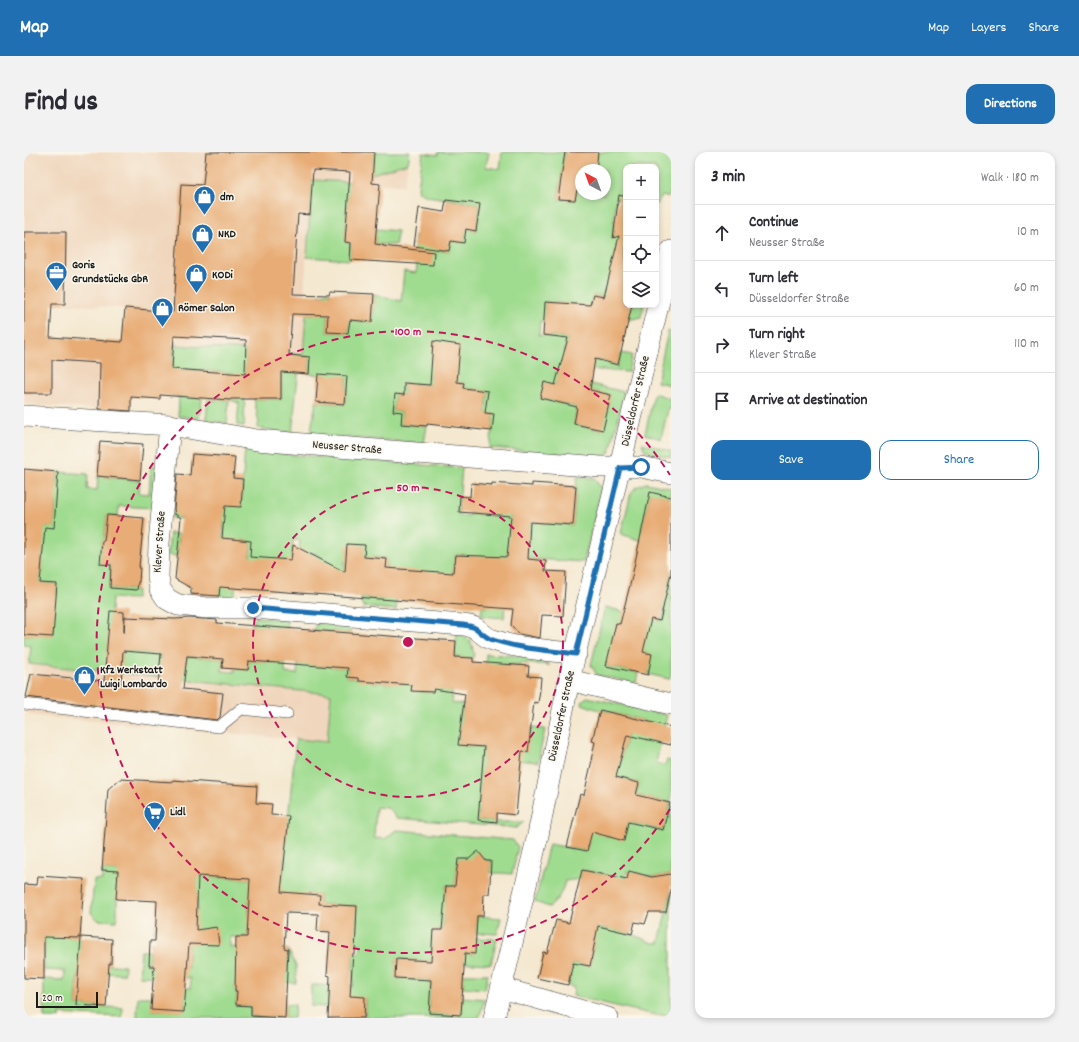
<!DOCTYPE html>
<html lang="en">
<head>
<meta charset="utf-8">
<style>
  body { margin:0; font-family:Dekko,sans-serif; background:#f2f2f3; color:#2b2b33 }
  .controls { position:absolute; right:12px; top:12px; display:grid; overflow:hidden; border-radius:8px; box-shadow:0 2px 6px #0003 }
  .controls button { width:36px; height:36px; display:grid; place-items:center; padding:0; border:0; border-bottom:1px solid #e1e1e2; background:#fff; color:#2b2b33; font:20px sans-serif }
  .compass { position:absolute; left:551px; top:12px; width:36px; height:36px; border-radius:50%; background:#fff; box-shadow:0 2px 6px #0003; rotate:319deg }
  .scale { position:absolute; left:12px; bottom:10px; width:62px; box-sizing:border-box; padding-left:4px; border:2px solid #1c1c1c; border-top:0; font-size:11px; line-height:14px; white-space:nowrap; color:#1c1c1c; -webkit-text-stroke:3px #fbf7ec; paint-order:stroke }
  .stop { position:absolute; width:12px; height:12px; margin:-9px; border:3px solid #1f6fb2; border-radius:50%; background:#fff }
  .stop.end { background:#1f6fb2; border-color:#fff; box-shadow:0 1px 4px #0008 }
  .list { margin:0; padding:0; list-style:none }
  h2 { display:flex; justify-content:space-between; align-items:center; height:52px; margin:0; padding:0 16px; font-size:17px }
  h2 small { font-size:13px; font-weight:400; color:#7c7c81 }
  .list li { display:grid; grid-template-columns:26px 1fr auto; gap:12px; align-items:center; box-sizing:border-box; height:56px; padding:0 16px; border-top:1px solid #e1e1e2 }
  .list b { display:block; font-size:15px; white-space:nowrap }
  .list p { margin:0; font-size:13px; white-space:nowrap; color:#7c7c81 }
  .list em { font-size:13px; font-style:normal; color:#7c7c81 }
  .actions { display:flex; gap:8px; padding:12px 16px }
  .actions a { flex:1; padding:9px 0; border:1px solid #1f6fb2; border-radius:12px; text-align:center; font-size:14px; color:#1f6fb2 }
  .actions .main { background:#1f6fb2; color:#fff }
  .icon { flex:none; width:22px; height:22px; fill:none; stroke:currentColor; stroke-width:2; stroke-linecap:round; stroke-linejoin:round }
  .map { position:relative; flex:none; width:647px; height:866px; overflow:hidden; border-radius:12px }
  header { display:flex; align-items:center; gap:24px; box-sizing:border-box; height:56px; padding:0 20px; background:#1f6fb2; color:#fff }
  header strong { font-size:19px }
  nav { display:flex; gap:22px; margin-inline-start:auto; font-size:14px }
  .intro { display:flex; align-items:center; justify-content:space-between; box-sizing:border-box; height:96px; padding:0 24px }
  h1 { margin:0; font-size:28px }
  .button { padding:10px 18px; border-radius:12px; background:#1f6fb2; color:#fff; font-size:14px; font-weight:700 }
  main { display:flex; gap:24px; padding:0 24px }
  aside { flex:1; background:#fff; border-radius:12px; box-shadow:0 2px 6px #0003 }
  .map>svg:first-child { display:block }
  .built { fill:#f0d6bc }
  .green { fill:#a0dc90; stroke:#5e7c56 }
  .building { fill:#e8ad77; fill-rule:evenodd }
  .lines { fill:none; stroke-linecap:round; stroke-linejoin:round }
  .service-casing { stroke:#3c3b37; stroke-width:12 }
  .minor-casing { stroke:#3c3b37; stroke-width:22 }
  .service { stroke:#fff; stroke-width:11 }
  .minor { stroke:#fff; stroke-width:21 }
  .route { stroke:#1f6fb2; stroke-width:5 }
  .ring { fill:none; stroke:#c2185b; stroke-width:2; stroke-dasharray:7 5 }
  .labels { text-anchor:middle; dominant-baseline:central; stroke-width:3; stroke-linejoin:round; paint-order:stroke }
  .poi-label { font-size:12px; font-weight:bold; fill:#1c1c1c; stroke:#fbf7ec; text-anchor:start }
  .street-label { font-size:12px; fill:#1c1c1c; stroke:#fbf7ec }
  .centre { fill:#c2185b; stroke:#fbf7ec; stroke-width:2 }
  .ring-label { font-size:12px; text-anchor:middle; font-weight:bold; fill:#c2185b; stroke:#fbf7ec; stroke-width:3; stroke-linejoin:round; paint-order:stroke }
</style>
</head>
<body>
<header>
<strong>Map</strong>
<nav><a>Map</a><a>Layers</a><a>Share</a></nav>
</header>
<div class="intro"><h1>Find us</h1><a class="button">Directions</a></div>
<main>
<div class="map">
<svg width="647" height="866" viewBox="0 0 647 866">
  <rect width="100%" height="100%" fill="#fbf7ec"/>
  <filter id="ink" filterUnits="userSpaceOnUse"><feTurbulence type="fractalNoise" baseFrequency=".025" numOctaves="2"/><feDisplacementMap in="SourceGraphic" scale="8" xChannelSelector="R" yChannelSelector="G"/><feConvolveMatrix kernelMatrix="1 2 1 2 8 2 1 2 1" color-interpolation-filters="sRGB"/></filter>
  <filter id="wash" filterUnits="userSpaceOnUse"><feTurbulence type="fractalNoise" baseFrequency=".012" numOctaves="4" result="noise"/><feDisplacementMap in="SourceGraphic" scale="16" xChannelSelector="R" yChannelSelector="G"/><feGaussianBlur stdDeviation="0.9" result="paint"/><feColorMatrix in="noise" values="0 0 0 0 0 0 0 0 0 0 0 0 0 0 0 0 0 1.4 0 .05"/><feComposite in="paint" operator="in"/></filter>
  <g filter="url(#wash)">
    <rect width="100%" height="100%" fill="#f4e8d0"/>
    <path class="built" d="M 0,0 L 386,0 L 380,33 L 288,28 L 280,142 L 283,142 L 279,202 L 109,191 L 107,260 L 0,252 L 0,184 L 109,191 L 111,157 L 41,152 L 0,152 Z
      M 8,513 L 307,542 L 303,590 L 4,563 L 5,550 L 2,546 L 6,532 L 4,528 L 4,525 L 7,522 Z"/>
    <path class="green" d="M 350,0 L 386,0 L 384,11 L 348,22 Z
      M 414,0 L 465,0 L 462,15 L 476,17 L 478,0 L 541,0 L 534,47 L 551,48 L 553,38 L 557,38 L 557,42 L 581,42 L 581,18 L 571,18 L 574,0 L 647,0 L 647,36 L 645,45 L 638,44 L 632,53 L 632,15 L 602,15 L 602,45 L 597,47 L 592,46 L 589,85 L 595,84 L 602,85 L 581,145 L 569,143 L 566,157 L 552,152 L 521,150 L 520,170 L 516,169 L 515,183 L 544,186 L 540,200 L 594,213 L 597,201 L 608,203 L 604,220 L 563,217 L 534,224 L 531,233 L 520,231 L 517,246 L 553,255 L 550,272 L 578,278 L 586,243 L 557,236 L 559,230 L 600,240 L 586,300 L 580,305 L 466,296 L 470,262 L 461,261 L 464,239 L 439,236 L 440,231 L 429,230 L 407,222 L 406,233 L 380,231 L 380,243 L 371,242 L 369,259 L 378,260 L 377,272 L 403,274 L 400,291 L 286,283 L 292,250 L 321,252 L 323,225 L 285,222 L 286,205 L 276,204 L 268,281 L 233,276 L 235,271 L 230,247 L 257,247 L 257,216 L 230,199 L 279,202 L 282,162 L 292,163 L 293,143 L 306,140 L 303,180 L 324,181 L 326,168 L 348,170 L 350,142 L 377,149 L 380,119 L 392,121 L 395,99 L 390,98 L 391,83 L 415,87 L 414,98 L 425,99 L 427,89 L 440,91 L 442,77 L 452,79 L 456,52 L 403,44 L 395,40 L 394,35 L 399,1 L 414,3 Z
      M 288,28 L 326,30 L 321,90 L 327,91 L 326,108 L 283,105 Z
      M 352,77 L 374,79 L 371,93 L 351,92 Z
      M 608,153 L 620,153 L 617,165 L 604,168 Z
      M 644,179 L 647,180 L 647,233 L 633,230 Z
      M 150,193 L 222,198 L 220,274 L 213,273 L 215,251 L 206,248 L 208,221 L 158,217 L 155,244 L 178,246 L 175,267 L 154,264 L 155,245 L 146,243 Z
      M 630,241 L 647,247 L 647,257 L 644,257 L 637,287 L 621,282 Z
      M 184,248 L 205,248 L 203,271 L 182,268 Z
      M 618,291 L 647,299 L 647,305 L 627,301 L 620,297 Z
      M 221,296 L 269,303 L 438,316 L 434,363 L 445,364 L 445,361 L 465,363 L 466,361 L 487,363 L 486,380 L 505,381 L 506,370 L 549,373 L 553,325 L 570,326 L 577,336 L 560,410 L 493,406 L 482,438 L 480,466 L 457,464 L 458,455 L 467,455 L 442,403 L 432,403 L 431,411 L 430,411 L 427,439 L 373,446 L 372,458 L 340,455 L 337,451 L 337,446 L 362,447 L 362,417 L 363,408 L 360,406 L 348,405 L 340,411 L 321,409 L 320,428 L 293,411 L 293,402 L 275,401 L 276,388 L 269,388 L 265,439 L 226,406 L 227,389 L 218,388 L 210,445 L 195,444 L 198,407 L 197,407 L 200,370 L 148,366 L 150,338 L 217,354 Z
      M 127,314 L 133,314 L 130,356 L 95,354 L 94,364 L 83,363 L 80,389 L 78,389 L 77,411 L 87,413 L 86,436 L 113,438 L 112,447 L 88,446 L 83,507 L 98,509 L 99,499 L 137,502 L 136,511 L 162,513 L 163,504 L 199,507 L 198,519 L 211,520 L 211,517 L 224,518 L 225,509 L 261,511 L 261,521 L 273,522 L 274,512 L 324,516 L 323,525 L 348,527 L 348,530 L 366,531 L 367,519 L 385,521 L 385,530 L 397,531 L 397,540 L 409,540 L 410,532 L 428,533 L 428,551 L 458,555 L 462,502 L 511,505 L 526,513 L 496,511 L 496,513 L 477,512 L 473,549 L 480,560 L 439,556 L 435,593 L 503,600 L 507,576 L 521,577 L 514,610 L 460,605 L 454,668 L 473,670 L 500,670 L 492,676 L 373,666 L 364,656 L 352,655 L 350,686 L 361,687 L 372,678 L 489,688 L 494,695 L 488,722 L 477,721 L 467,721 L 467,709 L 459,709 L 459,706 L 456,702 L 451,702 L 448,705 L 447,708 L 434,707 L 431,734 L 422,734 L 421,751 L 439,752 L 439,762 L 420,762 L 418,778 L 409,778 L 408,799 L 450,802 L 451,786 L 473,787 L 467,812 L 372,807 L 372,826 L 407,828 L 405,861 L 437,863 L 438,845 L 461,847 L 455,866 L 341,866 L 341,846 L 305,843 L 305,855 L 287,854 L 287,833 L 329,834 L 329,801 L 336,801 L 337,792 L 310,790 L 310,780 L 327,781 L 327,770 L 332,770 L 333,754 L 295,752 L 296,743 L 284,742 L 283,762 L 262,761 L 262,750 L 225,748 L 224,776 L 225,785 L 206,785 L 206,795 L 225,796 L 228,795 L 227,820 L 263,822 L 264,797 L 272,814 L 272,831 L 212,828 L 211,838 L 213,839 L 212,853 L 227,854 L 227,864 L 261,866 L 262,852 L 271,853 L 270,866 L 113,866 L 114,845 L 128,845 L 128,858 L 160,859 L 161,847 L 157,847 L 158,836 L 166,836 L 167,826 L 115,824 L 117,799 L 125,799 L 125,814 L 164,816 L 165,791 L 173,792 L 173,783 L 129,780 L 132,771 L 167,773 L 168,760 L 173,760 L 173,747 L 133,744 L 132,732 L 93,729 L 93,769 L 74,768 L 67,761 L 70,728 L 78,728 L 78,718 L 258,729 L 272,587 L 303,590 L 307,542 L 5,512 L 7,494 L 0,493 L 0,483 L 29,484 L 30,473 L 26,472 L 28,444 L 32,444 L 33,432 L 16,431 L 18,405 L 14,405 L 15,388 L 19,388 L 20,375 L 30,375 L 32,350 L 28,350 L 29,333 L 33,333 L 34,320 L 64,322 L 63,337 L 73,338 L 74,324 L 116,329 L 115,341 L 125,342 Z
      M 622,331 L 647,336 L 646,345 L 626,341 L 618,378 L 619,389 L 597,382 L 607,341 L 612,335 Z
      M 146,381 L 155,382 L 153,404 L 144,403 Z
      M 647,419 L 647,523 L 645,527 L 624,522 L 627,502 L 619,500 L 582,514 L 614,521 L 612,531 L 573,523 L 567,513 L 581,455 L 637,469 L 641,458 L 638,457 Z
      M 232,465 L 262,468 L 264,476 L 227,474 Z
      M 294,470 L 327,473 L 326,481 L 289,478 Z
      M 433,481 C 444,485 448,488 449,500 L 450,501 L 449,506 L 431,505 Z
      M 563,545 L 643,563 L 632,611 L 641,613 L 643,608 L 647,609 L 647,722 L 628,725 L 603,719 L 602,731 L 611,770 L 611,772 L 591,767 L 589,777 L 608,782 L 629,791 L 635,791 L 647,739 L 647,863 L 631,863 L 549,844 L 550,836 L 544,833 L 549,811 L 566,814 L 571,788 L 562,775 L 585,777 L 588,763 L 580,736 L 582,723 L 558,718 L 556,727 L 541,729 C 538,740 534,749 525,755 L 511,750 L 525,692 L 563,699 L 566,689 L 563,687 L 566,675 L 583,679 L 582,684 L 600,688 L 604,670 L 639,678 L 646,651 L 612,643 L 615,631 L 588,624 L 591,613 L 595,614 L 603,583 L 622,569 L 572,557 L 558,552 L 559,548 Z
      M 453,764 L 477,766 L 473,782 L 452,781 Z
      M 20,774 L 41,785 L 57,786 L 56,810 L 101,814 L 100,822 L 54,820 L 52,853 L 99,856 L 98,865 L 36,862 L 36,866 L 20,866 L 20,827 L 40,828 L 41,819 L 20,818 Z
      M 440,822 L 464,822 L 461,837 L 439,835 Z"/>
    <g id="blocks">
      <path class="building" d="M 182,0 L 350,0 L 348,31 L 356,32 L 351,92 L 359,93 L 359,94 L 410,100 L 409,113 L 326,108 L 327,91 L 321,90 L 326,20 L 289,18 L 286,63 L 274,62 L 269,142 L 305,143 L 306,140 L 350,142 L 348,170 L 326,168 L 324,181 L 303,180 L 304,163 L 268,162 L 265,203 L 286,205 L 285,222 L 257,220 L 257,247 L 207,247 L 206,248 L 136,243 L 136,247 L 107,245 L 107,259 L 75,257 L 76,211 L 28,208 L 28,241 L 0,241 L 0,80 L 42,80 L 41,152 L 28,152 L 26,185 L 98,190 L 101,156 L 149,160 L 157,32 L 179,33 ZM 150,184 L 222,188 L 221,222 L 148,217 Z
        M 541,0 L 574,0 L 572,18 L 557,18 L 557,38 L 553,38 L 551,48 L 534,47 Z
        M 595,43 L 602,45 L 602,153 L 608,153 L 594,213 L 571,207 L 566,238 L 587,243 L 579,278 L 550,272 L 553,255 L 516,246 L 520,230 L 531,233 L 544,186 L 519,183 L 521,150 L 566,153 L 569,143 L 580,145 L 595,84 L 589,86 Z
        M 422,48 L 456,52 L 452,79 L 442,77 L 440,91 L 427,89 L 425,99 L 390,94 L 395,56 L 420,60 Z
        M 409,189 L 436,193 L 433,230 L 440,231 L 439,236 L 464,239 L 461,261 L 470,262 L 468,279 L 403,272 L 403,274 L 377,272 L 378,260 L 369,259 L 371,242 L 380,243 L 380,231 L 406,233 Z
        M 294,222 L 323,224 L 321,252 L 292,250 Z
        M 76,289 L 119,292 L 116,328 L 73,324 Z
        M 168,302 L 211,305 L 209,326 L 219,327 L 217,355 L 201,354 L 198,386 L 227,389 L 226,405 L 267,408 L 269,393 L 321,420 L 323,392 L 341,393 L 340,405 L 363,407 L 362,416 L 429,421 L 430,411 L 431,411 L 432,403 L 483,405 L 487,364 L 435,360 L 436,344 L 446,345 L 447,331 L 468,333 L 468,331 L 508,334 L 508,331 L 552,334 L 549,373 L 506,370 L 504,407 L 522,409 L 521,419 L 542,420 L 539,464 L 518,463 L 516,486 L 495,482 L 487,473 L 489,457 L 196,435 L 195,444 L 167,442 L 167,436 L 151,427 L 157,366 L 151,362 L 150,357 L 153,322 L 166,323 Z
        M 0,317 L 34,320 L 30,376 L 21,375 L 16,431 L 33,432 L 29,485 L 0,483 Z
        M 626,340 L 647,345 L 647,421 L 636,469 L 627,467 L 619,500 L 628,502 L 624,523 L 582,514 L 592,471 L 596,472 L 607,429 Z
        M 83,363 L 120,366 L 115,415 L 116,415 L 115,430 L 114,430 L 113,438 L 86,436 L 87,413 L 76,412 L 78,389 L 80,389 Z
        M 86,459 L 100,460 L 100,481 L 101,465 L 151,467 L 166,466 L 193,468 L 193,471 L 432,489 L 431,505 L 449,506 L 449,510 L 505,514 L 504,524 L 517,525 L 516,538 L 514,551 L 510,550 L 504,600 L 498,599 L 492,663 L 473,661 L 473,670 L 454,668 L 460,595 L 434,593 L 441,542 L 410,537 L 409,540 L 387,539 L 388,533 L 335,529 L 335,526 L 323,525 L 324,516 L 225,509 L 224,518 L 198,516 L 199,507 L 163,504 L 159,537 L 199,541 L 196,565 L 193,568 L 2,545 L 7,522 L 80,529 ZM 99,499 L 137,502 L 134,534 L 97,531 Z
        M 576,558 L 647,575 L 647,593 L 603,583 L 592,625 L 615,631 L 612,643 L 646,651 L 639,678 L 604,670 L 600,689 L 568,680 L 563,699 L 543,695 L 556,642 L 560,643 L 568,608 L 567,608 L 571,590 L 568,589 Z
        M 96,627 L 149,630 L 149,628 L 233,634 L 232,651 L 248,652 L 247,663 L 265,664 L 257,740 L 296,743 L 295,752 L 333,754 L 331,801 L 329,801 L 326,844 L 341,845 L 340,866 L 304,866 L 306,824 L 303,823 L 306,780 L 293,779 L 294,762 L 262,761 L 260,796 L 264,797 L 261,866 L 227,864 L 227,854 L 212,853 L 213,839 L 211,839 L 212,785 L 223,785 L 226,727 L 174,724 L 172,778 L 193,775 L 195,793 L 165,792 L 160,860 L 127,858 L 130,814 L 125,814 L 126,789 L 131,789 L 133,749 L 92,747 L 94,719 L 78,718 L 84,637 Z
        M 454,699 L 462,709 L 467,709 L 466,731 L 465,742 L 460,742 L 459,764 L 453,764 L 451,802 L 441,801 L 437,863 L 405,861 L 407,828 L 371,826 L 372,807 L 407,809 L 409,778 L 418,778 L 422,734 L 431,734 L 434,707 L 445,707 Z
        M 558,718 L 603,727 L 605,719 L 628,725 L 647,722 L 647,739 L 642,760 L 625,760 L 621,772 L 611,770 L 608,782 L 574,774 L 566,814 L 549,811 L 544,833 L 513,826 L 519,800 L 523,801 L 532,768 L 545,771 Z
        M 14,724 L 60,727 L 56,786 L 20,785 L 20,827 L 0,826 L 0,732 L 13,733 Z
        M 57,785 L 88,787 L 87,812 L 85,812 L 82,855 L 52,853 Z"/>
    </g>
  </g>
  <g filter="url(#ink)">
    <use href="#blocks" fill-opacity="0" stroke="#3c3b37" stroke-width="1"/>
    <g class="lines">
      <defs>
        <path id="service" d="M 0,552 L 195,575 L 217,557 L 263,562"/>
        <path id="minor" d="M 0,264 L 146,273 L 233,288 L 314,295 L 577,315 L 617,315 L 647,321
          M 146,273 L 135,391 L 134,425 L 136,437 L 143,447 L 154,453 L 183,456 L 229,456 L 439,473 C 445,474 450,474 454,478 C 459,482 462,486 469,488 C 495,497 524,498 552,502
          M 545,528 L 647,552
          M 477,836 L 584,866
          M 470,866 L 514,683 L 545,528 L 647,99"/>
      </defs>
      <use href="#service" class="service-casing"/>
      <use href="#minor" class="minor-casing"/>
      <use href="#service" class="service"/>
      <use href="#minor" class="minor"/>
    </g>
  </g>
  <g class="lines" filter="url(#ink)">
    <path class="route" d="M 229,456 L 439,473 C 444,474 450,474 454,478 C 459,482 462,486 469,488 C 496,497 524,498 552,502 L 596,316 L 617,315"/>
  </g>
  <g class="ring">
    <circle cx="384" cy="490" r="155"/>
    <path d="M646 657A311 311 0 1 1 646 323"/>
  </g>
  <defs>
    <symbol id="shop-pin" viewBox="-11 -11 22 30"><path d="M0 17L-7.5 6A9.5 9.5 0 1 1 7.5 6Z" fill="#1f6fb2" stroke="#fbf7ec"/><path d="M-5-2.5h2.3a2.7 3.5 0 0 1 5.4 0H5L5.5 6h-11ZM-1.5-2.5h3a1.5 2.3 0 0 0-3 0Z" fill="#fff"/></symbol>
    <symbol id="office-pin" viewBox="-11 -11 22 30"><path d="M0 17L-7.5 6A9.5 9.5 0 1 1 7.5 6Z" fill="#1f6fb2" stroke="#fbf7ec"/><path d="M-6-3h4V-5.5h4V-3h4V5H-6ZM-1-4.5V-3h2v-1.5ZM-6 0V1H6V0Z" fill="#fff"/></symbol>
    <symbol id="supermarket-pin" viewBox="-11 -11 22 30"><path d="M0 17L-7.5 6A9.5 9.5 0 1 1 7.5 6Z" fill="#1f6fb2" stroke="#fbf7ec"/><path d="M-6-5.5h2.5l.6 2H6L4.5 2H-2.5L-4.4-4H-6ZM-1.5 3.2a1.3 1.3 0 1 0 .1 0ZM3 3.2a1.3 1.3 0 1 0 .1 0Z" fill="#fff"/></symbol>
  </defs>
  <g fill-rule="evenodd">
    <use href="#shop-pin" x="168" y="32" width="25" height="34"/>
    <use href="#shop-pin" x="166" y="70" width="25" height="34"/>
    <use href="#office-pin" x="20" y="108" width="25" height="34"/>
    <use href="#shop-pin" x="160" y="110" width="25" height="34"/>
    <use href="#shop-pin" x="126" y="144" width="25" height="34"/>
    <use href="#shop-pin" x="48" y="512" width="25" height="34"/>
    <use href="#supermarket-pin" x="118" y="648" width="25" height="34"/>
  </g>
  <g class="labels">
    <g class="poi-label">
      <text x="196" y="45">dm</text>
      <text x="194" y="82">NKD</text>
      <text x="48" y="113">Goris<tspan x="48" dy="14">Grundstücks GbR</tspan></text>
      <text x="188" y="123">KODi</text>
      <text x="154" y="156">Römer Salon</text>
      <text x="76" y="518">Kfz Werkstatt<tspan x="76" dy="14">Luigi Lombardo</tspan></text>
      <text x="146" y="660">Lidl</text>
    </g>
    <g class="street-label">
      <text transform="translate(612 249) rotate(-77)">Düsseldorfer Straße</text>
      <text transform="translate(323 296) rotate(5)">Neusser Straße</text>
      <text transform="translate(136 390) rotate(-86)">Klever Straße</text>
      <text transform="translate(538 564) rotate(-78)">Düsseldorfer Straße</text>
    </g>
  </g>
  <circle cx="384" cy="490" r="6" class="centre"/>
  <g class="ring-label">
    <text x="384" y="183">100 m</text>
    <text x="384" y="339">50 m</text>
  </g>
</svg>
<div class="controls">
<button>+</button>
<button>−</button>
<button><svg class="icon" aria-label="locate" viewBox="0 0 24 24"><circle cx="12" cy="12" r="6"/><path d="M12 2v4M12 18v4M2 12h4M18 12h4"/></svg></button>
<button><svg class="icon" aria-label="layers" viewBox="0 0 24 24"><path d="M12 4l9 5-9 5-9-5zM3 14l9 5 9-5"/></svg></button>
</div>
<svg class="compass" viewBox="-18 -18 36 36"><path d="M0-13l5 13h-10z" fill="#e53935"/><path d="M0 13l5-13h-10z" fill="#7c7c81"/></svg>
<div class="scale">20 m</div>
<div class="stop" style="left:617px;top:315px"></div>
<div class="stop end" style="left:229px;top:456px"></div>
</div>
<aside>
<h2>3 min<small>Walk · 180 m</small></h2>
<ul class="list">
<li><svg class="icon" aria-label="ahead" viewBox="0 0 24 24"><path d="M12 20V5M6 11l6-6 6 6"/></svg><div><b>Continue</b><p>Neusser Straße</p></div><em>10 m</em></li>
<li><svg class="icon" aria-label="left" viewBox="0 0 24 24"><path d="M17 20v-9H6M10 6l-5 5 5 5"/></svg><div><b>Turn left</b><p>Düsseldorfer Straße</p></div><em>60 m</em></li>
<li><svg class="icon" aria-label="right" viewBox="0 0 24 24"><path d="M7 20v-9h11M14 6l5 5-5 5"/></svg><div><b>Turn right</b><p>Klever Straße</p></div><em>110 m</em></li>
<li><svg class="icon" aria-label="arrive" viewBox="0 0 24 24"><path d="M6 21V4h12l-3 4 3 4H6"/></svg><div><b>Arrive at destination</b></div></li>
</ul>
<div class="actions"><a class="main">Save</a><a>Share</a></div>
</aside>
</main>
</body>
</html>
